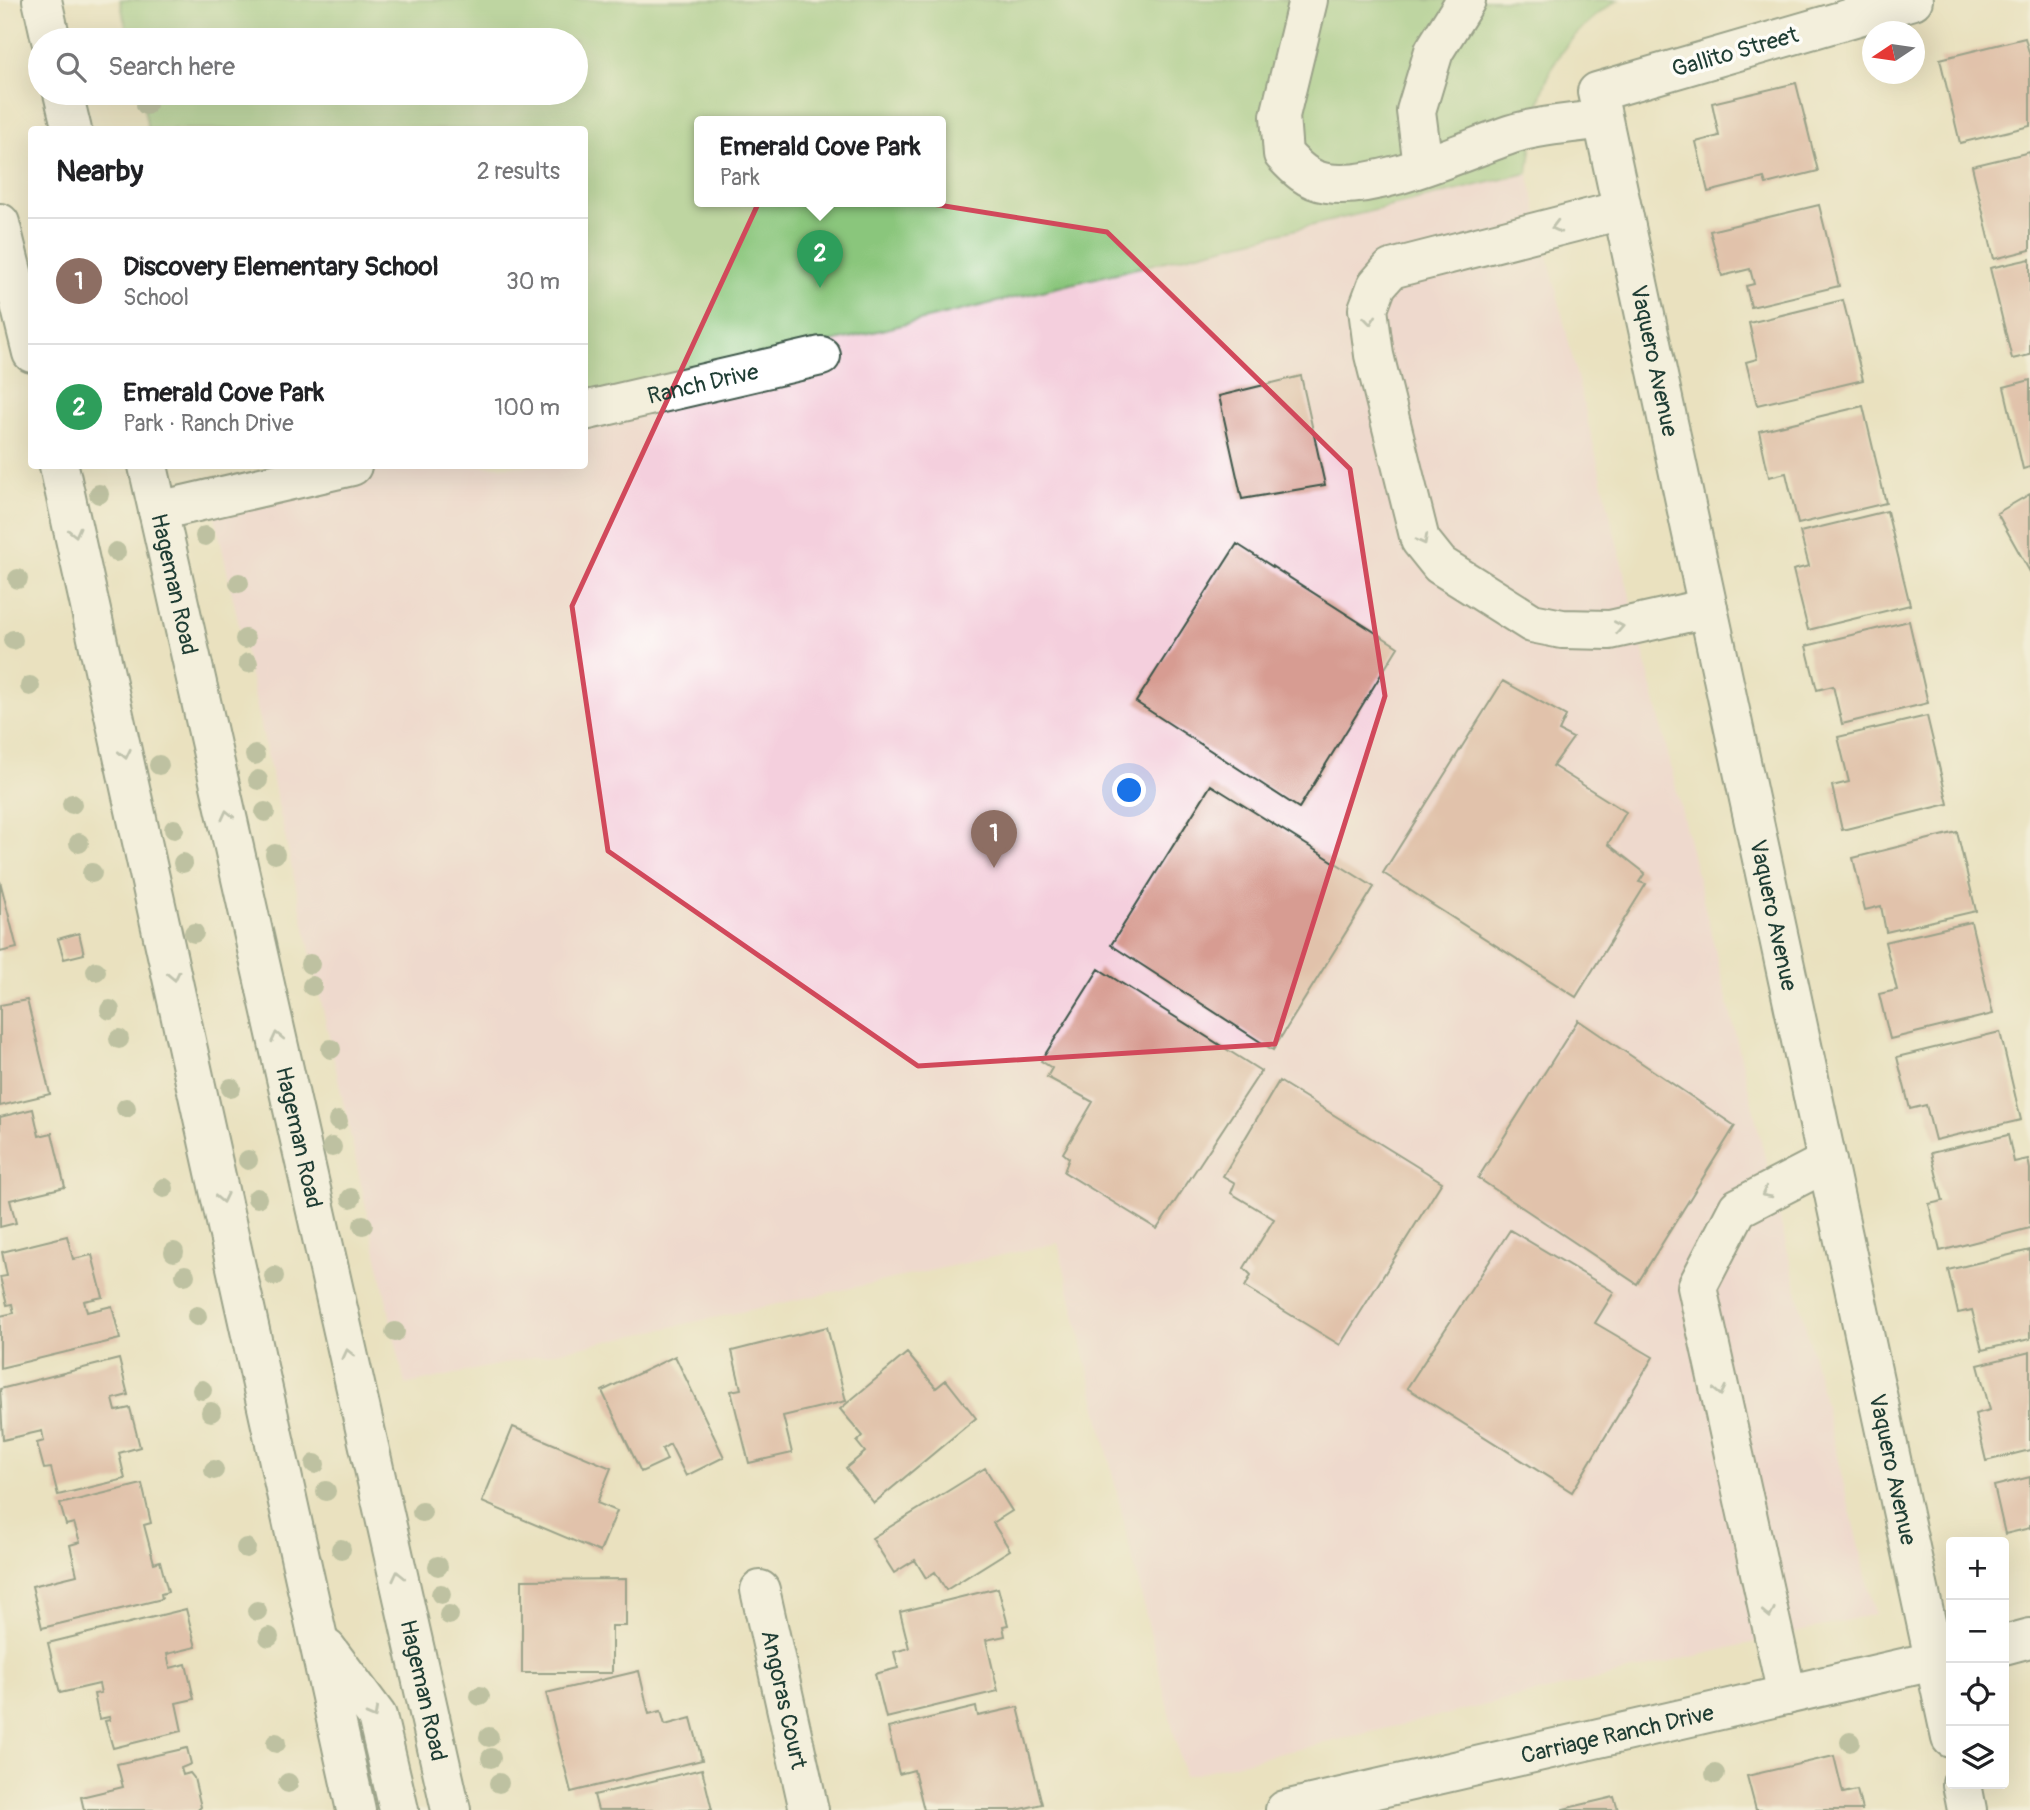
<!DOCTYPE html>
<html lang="en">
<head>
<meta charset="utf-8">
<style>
  body { margin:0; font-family:Pangolin,sans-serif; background:#f6f6f6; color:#202124 }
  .controls { position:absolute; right:21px; bottom:21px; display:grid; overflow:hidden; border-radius:7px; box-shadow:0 7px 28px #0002 }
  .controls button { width:63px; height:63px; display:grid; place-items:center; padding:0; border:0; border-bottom:2px solid #e0e0e0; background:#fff; color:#202124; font:35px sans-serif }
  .compass { position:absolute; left:1862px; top:21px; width:63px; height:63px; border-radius:50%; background:#fff; box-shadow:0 7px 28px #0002; rotate:257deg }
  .you { position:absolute; left:1130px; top:791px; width:24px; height:24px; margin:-18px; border:5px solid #fff; border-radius:50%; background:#1a73e8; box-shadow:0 0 0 10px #1a73e833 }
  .badge { display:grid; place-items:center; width:46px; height:46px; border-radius:50%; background:#db2777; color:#fff; font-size:23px; font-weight:700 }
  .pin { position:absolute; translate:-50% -58px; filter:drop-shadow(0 2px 4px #0008) }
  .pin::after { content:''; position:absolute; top:37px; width:24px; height:21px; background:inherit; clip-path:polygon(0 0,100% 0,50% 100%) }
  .popup { position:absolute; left:694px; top:116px; width:252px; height:91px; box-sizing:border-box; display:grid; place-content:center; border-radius:7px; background:#fff; filter:drop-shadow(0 2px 5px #0005); font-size:23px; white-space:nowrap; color:#757577 }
  .popup b { font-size:26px; color:#202124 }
  .popup::after { content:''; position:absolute; left:50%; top:100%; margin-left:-14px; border:14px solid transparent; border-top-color:#fff }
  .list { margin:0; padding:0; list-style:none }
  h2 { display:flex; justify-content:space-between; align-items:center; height:91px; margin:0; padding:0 28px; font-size:30px }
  h2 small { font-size:23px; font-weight:400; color:#757577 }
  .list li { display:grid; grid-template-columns:46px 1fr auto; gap:21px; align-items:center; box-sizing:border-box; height:126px; padding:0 28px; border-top:2px solid #e0e0e0 }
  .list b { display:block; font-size:26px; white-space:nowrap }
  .list p { margin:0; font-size:23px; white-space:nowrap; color:#757577 }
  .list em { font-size:23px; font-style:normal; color:#757577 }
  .icon { flex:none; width:38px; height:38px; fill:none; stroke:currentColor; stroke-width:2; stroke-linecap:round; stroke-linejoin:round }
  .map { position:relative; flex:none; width:2030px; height:1810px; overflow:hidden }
  .search { position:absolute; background:#fff; box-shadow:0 7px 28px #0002; left:28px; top:28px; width:560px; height:77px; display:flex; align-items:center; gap:18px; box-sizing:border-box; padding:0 24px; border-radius:38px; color:#757577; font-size:26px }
  .panel { position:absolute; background:#fff; box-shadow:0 7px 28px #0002; left:28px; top:126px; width:560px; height:343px; border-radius:7px }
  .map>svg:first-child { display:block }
  .built { fill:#f4cfdd }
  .green { fill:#8ac67b; stroke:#548258; stroke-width:2; fill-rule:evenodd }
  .building { fill:#d79c92 }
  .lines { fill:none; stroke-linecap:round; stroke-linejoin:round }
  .minor-casing { stroke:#3d5649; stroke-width:42 }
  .major-casing { stroke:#3d5649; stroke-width:42 }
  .minor { stroke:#fff; stroke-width:38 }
  .major { stroke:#fff; stroke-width:38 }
  .tree { fill:#899a7c }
  .oneway { stroke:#8f9e9a }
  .marked { fill:none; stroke:#d1495b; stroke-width:5; stroke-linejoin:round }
  .labels { text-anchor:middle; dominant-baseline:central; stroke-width:7; stroke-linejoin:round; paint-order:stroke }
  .street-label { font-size:23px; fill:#1f3d34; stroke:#fdfcf7 }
</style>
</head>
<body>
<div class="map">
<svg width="2030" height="1810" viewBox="0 0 2030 1810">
  <rect width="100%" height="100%" fill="#fdfcf7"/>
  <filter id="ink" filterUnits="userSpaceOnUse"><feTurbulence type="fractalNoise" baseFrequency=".0143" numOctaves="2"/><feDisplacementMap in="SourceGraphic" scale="14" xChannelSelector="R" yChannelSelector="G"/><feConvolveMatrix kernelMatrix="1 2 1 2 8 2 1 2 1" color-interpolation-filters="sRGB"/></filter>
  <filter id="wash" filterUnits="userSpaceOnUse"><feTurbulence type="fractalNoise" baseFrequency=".00686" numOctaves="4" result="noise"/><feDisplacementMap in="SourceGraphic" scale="28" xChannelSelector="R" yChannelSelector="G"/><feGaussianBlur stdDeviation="1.57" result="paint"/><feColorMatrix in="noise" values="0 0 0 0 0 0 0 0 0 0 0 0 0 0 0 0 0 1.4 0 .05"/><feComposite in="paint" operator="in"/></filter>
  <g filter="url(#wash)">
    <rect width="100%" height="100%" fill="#eae1bf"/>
    <path class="built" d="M 1528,173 L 1875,1614 L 1184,1776 L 1058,1243 L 405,1385 L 210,493 L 325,466 L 584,466 L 585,402 Z"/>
    <path class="green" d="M 120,0 L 1618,0 C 1545,48 1538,91 1528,173 L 585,402 L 584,130 L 148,129 L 141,93 L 576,93 L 576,40 L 129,40 ZM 699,122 L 941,122 L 941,202 L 699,202 Z"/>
    <g id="blocks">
      <path class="building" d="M 2025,38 L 2030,56 L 2030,126 L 1960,143 L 1940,59 Z
        M 1796,83 L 1818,171 L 1766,184 L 1764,178 L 1708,192 L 1696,142 L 1719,136 L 1712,103 Z
        M 2030,152 L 2030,250 L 1994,259 L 1972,166 Z
        M 1819,205 L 1839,286 L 1751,307 L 1746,286 L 1754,284 L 1750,269 L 1722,276 L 1710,231 Z
        M 2030,259 L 2030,355 L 2012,359 L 1990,268 Z
        M 1843,300 L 1863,380 L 1757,405 L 1746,362 L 1757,359 L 1749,323 Z
        M 1301,376 L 1325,485 L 1242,499 L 1219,396 Z
        M 2030,380 L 2030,467 L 2023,469 L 2004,387 Z
        M 1863,406 L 1886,503 L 1798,524 L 1786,473 L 1769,477 L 1759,431 Z
        M 2030,494 L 2030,572 L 1997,513 Z
        M 1887,511 L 1910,605 L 1808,630 L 1793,570 L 1809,566 L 1800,532 Z
        M 1237,544 L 1398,647 L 1299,808 L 1136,702 Z
        M 1909,621 L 1928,703 L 1842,724 L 1833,686 L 1817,690 L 1806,646 Z
        M 1503,681 L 1566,716 L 1559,731 L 1573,738 L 1553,766 L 1626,812 L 1608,844 L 1645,873 L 1639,882 L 1646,884 L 1576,997 L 1383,873 Z
        M 1927,716 L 1948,804 L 1842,830 L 1832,786 L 1849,782 L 1838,737 Z
        M 1211,785 L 1374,887 L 1273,1050 L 1111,945 Z
        M 1957,832 L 1976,911 L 1886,932 L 1881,906 L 1865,910 L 1853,858 Z
        M 0,881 L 17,948 L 0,952 Z
        M 1971,922 L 1993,1014 L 1890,1039 L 1879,994 L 1897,990 L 1885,942 Z
        M 79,933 L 84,954 L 64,959 L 58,939 Z
        M 1099,969 L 1261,1071 L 1157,1229 L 1064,1172 L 1069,1158 L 1063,1153 L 1093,1102 L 1047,1077 L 1052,1068 L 1041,1061 Z
        M 27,1000 L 50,1094 L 0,1106 L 0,1005 Z
        M 1578,1020 L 1735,1126 L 1637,1284 L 1478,1178 Z
        M 2000,1032 L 2021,1120 L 1935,1140 L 1926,1105 L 1910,1109 L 1897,1057 Z
        M 1279,1081 L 1442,1182 L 1340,1345 L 1245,1287 L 1251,1275 L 1244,1268 L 1274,1219 L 1231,1193 L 1235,1183 L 1223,1176 Z
        M 33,1109 L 39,1136 L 52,1133 L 65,1187 L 10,1200 L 16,1223 L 0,1227 L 0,1117 Z
        M 2008,1135 L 2014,1162 L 2028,1159 L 2030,1169 L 2030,1228 L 1940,1251 L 1929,1204 L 1943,1201 L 1931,1153 Z
        M 1510,1230 L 1614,1292 L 1595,1323 L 1653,1357 L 1572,1492 L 1407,1388 Z
        M 67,1236 L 73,1259 L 92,1255 L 103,1297 L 84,1301 L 87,1312 L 112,1306 L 120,1339 L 0,1368 L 0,1316 L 14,1313 L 12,1304 L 7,1305 L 0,1277 L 7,1276 L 2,1252 Z
        M 2030,1250 L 2030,1339 L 1982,1350 L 1972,1310 L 1958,1313 L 1948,1270 Z
        M 827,1327 L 846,1401 L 783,1416 L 792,1453 L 749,1463 L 731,1391 L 741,1389 L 732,1351 Z
        M 2030,1352 L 2030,1450 L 1986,1461 L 1975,1414 L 1990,1410 L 1978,1365 Z
        M 907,1353 L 936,1388 L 946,1380 L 976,1418 L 874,1503 L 846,1468 L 865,1452 L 857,1442 L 863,1436 L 840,1409 Z
        M 675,1356 L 724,1457 L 686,1476 L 670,1444 L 662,1449 L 667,1460 L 641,1472 L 602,1391 Z
        M 119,1359 L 128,1395 L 113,1399 L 116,1411 L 130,1408 L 140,1447 L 119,1453 L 125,1479 L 58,1495 L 51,1468 L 44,1469 L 37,1443 L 44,1441 L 42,1431 L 3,1440 L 0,1389 Z
        M 513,1427 L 611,1468 L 597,1503 L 617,1511 L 600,1552 L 482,1502 Z
        M 985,1468 L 1012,1511 L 993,1523 L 1010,1550 L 946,1590 L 935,1572 L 926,1578 L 915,1560 L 894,1573 L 872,1538 Z
        M 2030,1477 L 2030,1528 L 2005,1534 L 1994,1486 Z
        M 142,1484 L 151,1523 L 144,1525 L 154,1563 L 160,1561 L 168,1592 L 161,1594 L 162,1599 L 42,1628 L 32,1586 L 77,1575 L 70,1545 L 80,1542 L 74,1523 L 66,1525 L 60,1504 Z
        M 626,1579 L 626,1626 L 612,1626 L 612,1673 L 522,1673 L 522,1580 Z
        M 998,1588 L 1008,1625 L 1003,1626 L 1005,1636 L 986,1640 L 998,1691 L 886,1718 L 875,1674 L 898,1668 L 894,1652 L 909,1648 L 900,1612 Z
        M 186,1609 L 196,1647 L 167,1654 L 170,1668 L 186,1664 L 194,1699 L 176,1703 L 182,1731 L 113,1748 L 105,1721 L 110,1720 L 109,1717 L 99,1719 L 94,1694 L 101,1693 L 99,1684 L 60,1693 L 48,1643 Z
        M 639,1671 L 649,1714 L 661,1711 L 665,1725 L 691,1718 L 702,1760 L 571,1792 L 546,1693 Z
        M 976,1707 L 978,1716 L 1018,1707 L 1042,1804 L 1017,1810 L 924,1810 L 914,1770 L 899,1774 L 888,1728 Z
        M 187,1748 L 191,1764 L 181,1768 L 183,1775 L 190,1773 L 194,1778 L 201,1807 L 198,1810 L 84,1810 L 81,1797 L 123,1787 L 117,1764 Z
        M 1834,1756 L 1843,1793 L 1857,1790 L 1862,1810 L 1756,1810 L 1747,1776 Z
        M 702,1769 L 712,1810 L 598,1810 L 594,1795 Z
        M 1614,1797 L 1618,1810 L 1563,1810 L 1563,1809 Z"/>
    </g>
  </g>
  <g filter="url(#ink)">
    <use href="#blocks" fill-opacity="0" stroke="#3d5649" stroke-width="2"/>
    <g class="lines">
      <defs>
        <g id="minor">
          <path d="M 1308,0 L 1280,116 L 1283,154 C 1296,168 1307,180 1327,183 C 1378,191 1462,151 1512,134 C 1540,125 1573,124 1602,119"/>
          <path id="s1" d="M 1913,0 L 1597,92 L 1951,1738"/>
          <path d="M 1423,166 L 1416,111 L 1434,51 L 1466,0"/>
          <path d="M 1622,210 L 1391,269 L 1377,285 L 1368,309 L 1374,355 L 1420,540 L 1440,565 L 1532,623 L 1562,629 L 1610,630 L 1708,608"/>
          <path id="s2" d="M 584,411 L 821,356"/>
          <path d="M 158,511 L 352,466"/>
          <path id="s3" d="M 760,1590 L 809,1810"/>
          <path d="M 2004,1645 L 2030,1638"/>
          <path d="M 1787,1695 L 1697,1287 L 1738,1208 L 1827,1162"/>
          <path d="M 1962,1784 L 1967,1810"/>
          <path id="s4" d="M 1285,1810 L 1951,1657"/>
        </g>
        <g id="major">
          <path d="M 42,0 L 51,40"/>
          <path d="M 63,93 L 72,130"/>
          <path d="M 0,223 L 32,353"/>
          <path d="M 59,466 L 356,1810"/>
          <path id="s5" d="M 148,466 L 451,1810"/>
          <path d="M 327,1649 L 377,1716 L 399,1810"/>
        </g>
      </defs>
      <use href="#minor" class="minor-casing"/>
      <use href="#major" class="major-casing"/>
      <use href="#minor" class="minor"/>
      <use href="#major" class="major"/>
    </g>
    <g class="tree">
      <circle cx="146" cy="105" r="10"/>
      <circle cx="99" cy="494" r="10"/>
      <circle cx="205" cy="536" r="10"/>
      <circle cx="116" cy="552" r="10"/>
      <circle cx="18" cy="579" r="10"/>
      <circle cx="239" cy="583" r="10"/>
      <circle cx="245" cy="639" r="10"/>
      <circle cx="13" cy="640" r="10"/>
      <circle cx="248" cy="663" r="10"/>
      <circle cx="30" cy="686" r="10"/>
      <circle cx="255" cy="755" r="10"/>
      <circle cx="159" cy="765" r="10"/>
      <circle cx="258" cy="780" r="10"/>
      <circle cx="72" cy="804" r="10"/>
      <circle cx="265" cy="812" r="10"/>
      <circle cx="174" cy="829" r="10"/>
      <circle cx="79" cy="843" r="10"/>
      <circle cx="275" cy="854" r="10"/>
      <circle cx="183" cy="863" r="10"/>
      <circle cx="92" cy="873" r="10"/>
      <circle cx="194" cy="933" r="10"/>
      <circle cx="310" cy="964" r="10"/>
      <circle cx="96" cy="971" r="10"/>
      <circle cx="312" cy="986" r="10"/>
      <circle cx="110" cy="1010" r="10"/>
      <circle cx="119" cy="1039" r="10"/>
      <circle cx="331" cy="1049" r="10"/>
      <circle cx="231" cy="1088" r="10"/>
      <circle cx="126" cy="1108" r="10"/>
      <circle cx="338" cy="1121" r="10"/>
      <circle cx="332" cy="1147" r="10"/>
      <circle cx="248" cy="1160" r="10"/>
      <circle cx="164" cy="1188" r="10"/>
      <circle cx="257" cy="1198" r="10"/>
      <circle cx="351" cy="1198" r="10"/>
      <circle cx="363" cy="1225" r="10"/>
      <circle cx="174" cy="1252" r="10"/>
      <circle cx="185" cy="1275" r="10"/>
      <circle cx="274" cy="1276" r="10"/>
      <circle cx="197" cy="1316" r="10"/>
      <circle cx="395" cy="1332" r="10"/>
      <circle cx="202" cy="1390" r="10"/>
      <circle cx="211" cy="1412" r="10"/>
      <circle cx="315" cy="1464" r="10"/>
      <circle cx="214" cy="1470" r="10"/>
      <circle cx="326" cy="1491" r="10"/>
      <circle cx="422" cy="1512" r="10"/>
      <circle cx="246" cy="1548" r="10"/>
      <circle cx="341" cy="1549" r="10"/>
      <circle cx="438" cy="1566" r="10"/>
      <circle cx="441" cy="1594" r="10"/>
      <circle cx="257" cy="1611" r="10"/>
      <circle cx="449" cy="1615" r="10"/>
      <circle cx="269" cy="1637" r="10"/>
      <circle cx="480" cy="1696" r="10"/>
      <circle cx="489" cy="1737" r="10"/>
      <circle cx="1850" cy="1742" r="10"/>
      <circle cx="276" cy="1743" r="10"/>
      <circle cx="491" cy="1758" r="10"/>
      <circle cx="1715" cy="1774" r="10"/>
      <circle cx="288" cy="1783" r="10"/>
      <circle cx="499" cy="1783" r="10"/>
    </g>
    <defs><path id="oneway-chevron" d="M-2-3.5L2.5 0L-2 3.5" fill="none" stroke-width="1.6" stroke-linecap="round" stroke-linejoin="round" transform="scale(1.75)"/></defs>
    <g class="oneway">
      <use href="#oneway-chevron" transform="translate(1556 227) rotate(166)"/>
      <use href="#oneway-chevron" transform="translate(1370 320) rotate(84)"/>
      <use href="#oneway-chevron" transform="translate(75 532) rotate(76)"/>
      <use href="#oneway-chevron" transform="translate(1423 540) rotate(62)"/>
      <use href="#oneway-chevron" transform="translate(1619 627) rotate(-11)"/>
      <use href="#oneway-chevron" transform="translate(125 754) rotate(78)"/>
      <use href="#oneway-chevron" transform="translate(227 815) rotate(-103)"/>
      <use href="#oneway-chevron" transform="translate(174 976) rotate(78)"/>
      <use href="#oneway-chevron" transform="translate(277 1037) rotate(-103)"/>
      <use href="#oneway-chevron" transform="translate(1766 1193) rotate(152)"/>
      <use href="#oneway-chevron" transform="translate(222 1198) rotate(78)"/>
      <use href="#oneway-chevron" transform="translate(348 1354) rotate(-103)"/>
      <use href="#oneway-chevron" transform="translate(1720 1391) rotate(78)"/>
      <use href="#oneway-chevron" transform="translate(398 1576) rotate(-103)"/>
      <use href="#oneway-chevron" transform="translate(1769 1613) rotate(78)"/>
      <use href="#oneway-chevron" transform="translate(373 1714) rotate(61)"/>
    </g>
  </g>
  <path d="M0 0H2030V1810H0ZM 770,178 L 1107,232 L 1350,469 L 1385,696 L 1275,1044 L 918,1066 L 608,851 L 572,606 Z" fill="#eae1bf" fill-opacity=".55" fill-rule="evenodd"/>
  <path class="marked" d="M 770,178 L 1107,232 L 1350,469 L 1385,696 L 1275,1044 L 918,1066 L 608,851 L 572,606 Z"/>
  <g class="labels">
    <g class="street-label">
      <text transform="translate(1735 52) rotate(-16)">Gallito Street</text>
      <text stroke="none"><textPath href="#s1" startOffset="604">Vaquero Avenue</textPath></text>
      <text stroke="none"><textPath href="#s2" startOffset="122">Ranch Drive</textPath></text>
      <text stroke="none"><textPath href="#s5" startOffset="121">Hageman Road</textPath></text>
      <text stroke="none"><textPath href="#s1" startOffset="1171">Vaquero Avenue</textPath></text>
      <text stroke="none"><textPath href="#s5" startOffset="688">Hageman Road</textPath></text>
      <text stroke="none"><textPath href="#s1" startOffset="1738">Vaquero Avenue</textPath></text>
      <text stroke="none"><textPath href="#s5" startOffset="1255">Hageman Road</textPath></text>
      <text stroke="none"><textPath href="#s3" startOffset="112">Angoras Court</textPath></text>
      <text stroke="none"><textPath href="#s4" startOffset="341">Carriage Ranch Drive</textPath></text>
    </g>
  </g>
</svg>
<div class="controls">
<button>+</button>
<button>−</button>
<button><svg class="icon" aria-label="locate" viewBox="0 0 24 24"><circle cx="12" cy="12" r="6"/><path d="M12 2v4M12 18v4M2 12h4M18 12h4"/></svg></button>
<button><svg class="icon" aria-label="layers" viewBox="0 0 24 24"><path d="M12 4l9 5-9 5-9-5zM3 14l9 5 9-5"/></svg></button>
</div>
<svg class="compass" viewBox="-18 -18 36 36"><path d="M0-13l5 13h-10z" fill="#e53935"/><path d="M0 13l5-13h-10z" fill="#757577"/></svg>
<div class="you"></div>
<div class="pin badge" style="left:994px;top:868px;background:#8d6e63">1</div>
<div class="pin badge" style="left:820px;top:288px;background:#2e9e5b">2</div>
<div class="popup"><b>Emerald Cove Park</b>Park</div>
<div class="search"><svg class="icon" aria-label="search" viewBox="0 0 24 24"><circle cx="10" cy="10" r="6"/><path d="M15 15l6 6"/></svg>Search here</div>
<section class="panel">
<h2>Nearby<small>2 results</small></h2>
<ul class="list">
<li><span class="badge" style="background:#8d6e63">1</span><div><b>Discovery Elementary School</b><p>School</p></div><em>30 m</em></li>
<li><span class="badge" style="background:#2e9e5b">2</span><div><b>Emerald Cove Park</b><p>Park · Ranch Drive</p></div><em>100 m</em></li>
</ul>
</section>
</div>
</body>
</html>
